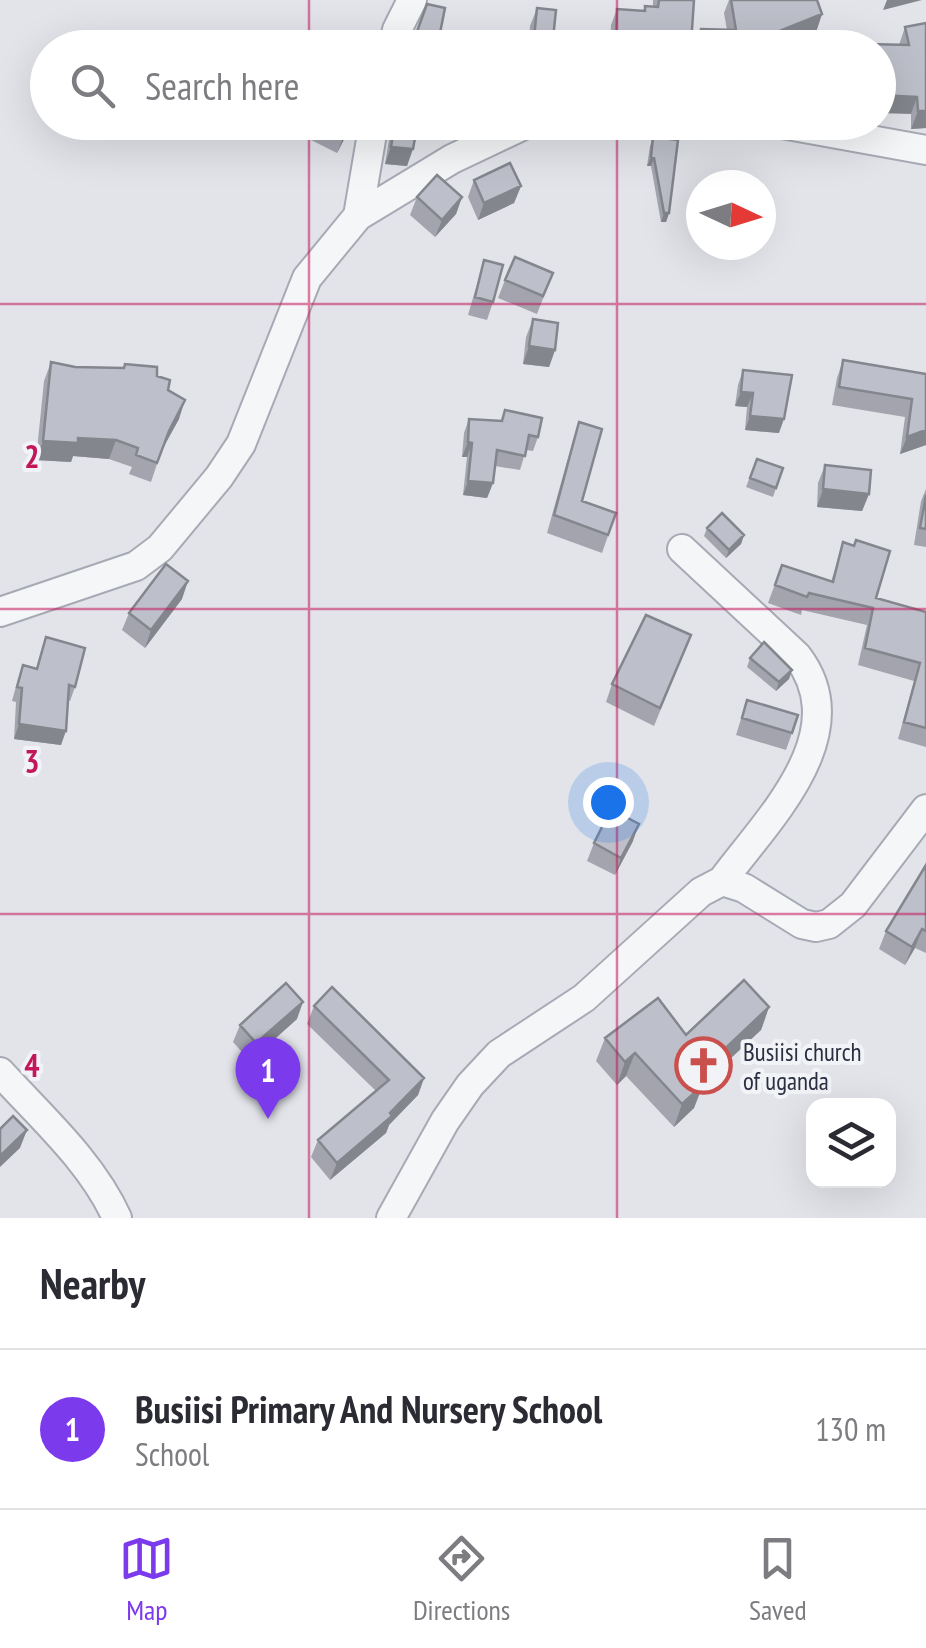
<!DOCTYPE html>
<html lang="en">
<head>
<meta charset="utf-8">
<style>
  body { margin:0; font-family:"PT Sans Narrow",sans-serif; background:#f2f2f3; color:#2b2b33 }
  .controls { position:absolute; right:30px; bottom:30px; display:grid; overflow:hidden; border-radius:20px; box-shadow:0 10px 40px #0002 }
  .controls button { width:90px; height:90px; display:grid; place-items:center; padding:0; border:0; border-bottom:2px solid #e1e1e2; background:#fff; color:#2b2b33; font:50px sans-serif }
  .compass { position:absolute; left:686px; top:170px; width:90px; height:90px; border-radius:50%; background:#fff; box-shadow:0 10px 40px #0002; rotate:94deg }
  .you { position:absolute; left:608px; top:802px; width:35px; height:35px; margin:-25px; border:8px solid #fff; border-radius:50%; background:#1a73e8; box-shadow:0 0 0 15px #1a73e833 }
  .badge { display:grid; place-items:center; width:65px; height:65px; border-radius:50%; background:#7c3aed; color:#fff; font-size:32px; font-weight:700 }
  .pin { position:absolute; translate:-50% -82px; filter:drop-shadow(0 2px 5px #0008) }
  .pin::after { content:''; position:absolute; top:52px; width:35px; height:30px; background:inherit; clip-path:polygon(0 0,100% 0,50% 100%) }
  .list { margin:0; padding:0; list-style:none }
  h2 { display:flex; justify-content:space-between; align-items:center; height:130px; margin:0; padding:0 40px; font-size:42px }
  h2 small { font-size:32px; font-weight:400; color:#7c7c81 }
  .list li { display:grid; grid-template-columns:65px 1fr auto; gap:30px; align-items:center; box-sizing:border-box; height:160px; padding:0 40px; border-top:2px solid #e1e1e2 }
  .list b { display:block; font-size:38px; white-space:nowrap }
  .list p { margin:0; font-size:32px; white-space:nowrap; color:#7c7c81 }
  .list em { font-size:32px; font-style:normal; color:#7c7c81 }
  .icon { flex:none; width:55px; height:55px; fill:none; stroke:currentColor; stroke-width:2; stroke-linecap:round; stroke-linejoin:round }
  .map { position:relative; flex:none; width:926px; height:1218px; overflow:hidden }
  .search { position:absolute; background:#fff; box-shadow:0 10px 40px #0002; left:30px; right:30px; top:30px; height:110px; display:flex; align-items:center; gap:25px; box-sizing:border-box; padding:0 35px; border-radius:55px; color:#7c7c81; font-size:38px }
  .sheet { height:290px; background:#fff }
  nav { display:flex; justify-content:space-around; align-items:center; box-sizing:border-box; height:140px; border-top:2px solid #e1e1e2; background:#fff; font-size:28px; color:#7c7c81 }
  nav a { display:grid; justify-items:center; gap:5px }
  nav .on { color:#7c3aed }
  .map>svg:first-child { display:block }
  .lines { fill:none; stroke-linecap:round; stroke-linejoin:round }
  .minor-casing { stroke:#a7aab4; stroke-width:32 }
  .minor { stroke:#f5f6f8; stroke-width:28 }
  .wall { fill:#a3a4ae }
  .shaded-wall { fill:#84868d }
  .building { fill:#bdbfca; stroke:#84868d; stroke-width:2.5 }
  .grid { fill:none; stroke:#c2185b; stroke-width:2.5; stroke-opacity:0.55 }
  .labels { text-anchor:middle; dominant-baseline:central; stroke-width:8; stroke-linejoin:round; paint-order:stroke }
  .poi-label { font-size:25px; fill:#2b2f42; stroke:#f2f3f7; text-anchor:start }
  .grid-label { font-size:32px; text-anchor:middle; font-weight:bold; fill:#c2185b; stroke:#f2f3f7; stroke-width:8; stroke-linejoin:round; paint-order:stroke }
</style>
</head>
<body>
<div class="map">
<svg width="926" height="1218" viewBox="0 0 926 1218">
  <rect width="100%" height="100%" fill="#e2e4ea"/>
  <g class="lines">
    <defs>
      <path id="minor" d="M 393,48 L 397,30 L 412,0
        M 771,122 L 926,150
        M 358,216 L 452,159 L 530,122
        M 682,549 L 797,656 C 857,734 767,820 722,881
        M 0,612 L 136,566 L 160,548 L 219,477 L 241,444 L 307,278 L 358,216 L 374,122
        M 0,1072 C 41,1117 92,1162 117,1218
        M 391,1218 L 445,1121 L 470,1085 L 499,1054 L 584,998 L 701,892 L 722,881 L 744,888 L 802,924 L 816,927 L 829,924 L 853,905 L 926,809"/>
    </defs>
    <use href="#minor" class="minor-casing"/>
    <use href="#minor" class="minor"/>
  </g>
  <path class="wall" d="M 653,0 L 694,0 L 690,48 L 576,48 L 610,47 L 611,25 L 617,9 L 643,11 L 645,6 L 653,6 Z
    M 729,0 L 817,0 L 822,14 L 816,32 L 775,48 L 695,48 L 701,29 L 727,30 L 724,13 Z
    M 537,8 L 552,48 L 528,48 L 530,26 Z
    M 926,23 L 926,128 L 911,129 L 911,114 L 899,45 L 905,27 Z
    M 299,122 L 353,122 L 337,153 L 311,140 L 315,131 Z
    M 392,122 L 418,122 L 407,166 L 385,164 Z
    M 653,137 L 669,213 L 666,222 L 661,222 L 651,166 L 647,166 L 650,146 Z
    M 474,180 L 521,186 L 514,203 L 478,220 L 468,197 Z
    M 417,197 L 462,197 L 456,214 L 435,237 L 410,215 Z
    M 484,260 L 493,302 L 487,320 L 468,315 Z
    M 553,273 L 537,314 L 498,298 L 505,280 Z
    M 533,319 L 555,350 L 549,367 L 523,364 L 526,337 Z
    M 843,360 L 926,374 L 926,445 L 900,454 L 905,417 L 832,405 L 837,378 Z
    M 51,362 L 75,367 L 123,368 L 125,364 L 157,376 L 168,390 L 179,419 L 162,449 L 151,482 L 129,474 L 132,467 L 109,459 L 73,456 L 71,462 L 36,460 L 44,381 Z
    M 743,370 L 779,433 L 745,430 L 747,407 L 735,406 L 738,385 Z
    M 505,410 L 538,437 L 533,451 L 526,450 L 520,470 L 495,466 L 493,483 L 487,498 L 463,495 L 467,457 L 462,457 L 464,433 L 469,419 L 501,421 Z
    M 579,422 L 582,501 L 616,513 L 602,553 L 547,533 L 573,440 Z
    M 757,459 L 783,468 L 773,497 L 746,487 Z
    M 825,465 L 869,494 L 862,511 L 817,507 L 818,483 Z
    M 926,489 L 926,547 L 914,545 L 921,501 Z
    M 707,528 L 744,535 L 741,544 L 726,558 L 704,536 Z
    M 843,542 L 876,598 L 926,612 L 926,747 L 898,739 L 914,681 L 858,665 L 867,625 L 802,610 L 801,615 L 768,603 L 782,565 L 831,582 Z
    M 182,599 L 145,648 L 122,630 L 129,613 Z
    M 691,635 L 654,726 L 606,702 L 612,684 Z
    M 46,637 L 75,687 L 70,701 L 68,700 L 61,745 L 14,739 L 16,702 L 12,701 L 18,679 L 23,665 L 36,669 Z
    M 750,658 L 792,670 L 789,679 L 776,691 L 747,667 Z
    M 747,700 L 792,733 L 786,750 L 736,735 Z
    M 633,841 L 615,875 L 587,861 L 594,843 Z
    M 926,865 L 926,953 L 915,948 L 905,965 L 879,949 L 886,931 Z
    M 314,1006 L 424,1078 L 418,1095 L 389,1125 L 386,1133 L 330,1180 L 311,1157 L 318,1140 L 376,1091 L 307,1024 Z
    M 769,1007 L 761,1030 L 702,1085 L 694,1108 L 674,1127 L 626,1076 L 617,1085 L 596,1061 L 605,1038 L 686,1035 Z
    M 297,1019 L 250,1061 L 233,1042 L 240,1025 Z"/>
  <path class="shaded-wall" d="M 887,0 L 922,0 L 883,10 Z
    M 822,14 L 816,32 L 775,48 L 737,48 Z
    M 616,37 L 691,44 L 690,48 L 612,48 Z
    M 878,95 L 917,97 L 911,114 L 878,113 Z
    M 918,111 L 926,111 L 926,128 L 911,129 Z
    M 350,122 L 353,122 L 337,153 L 344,135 Z
    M 391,147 L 413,149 L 407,166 L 385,164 Z
    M 651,157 L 654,158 L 651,166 L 647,166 Z
    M 521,186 L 514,203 L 478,220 L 484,203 Z
    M 462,197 L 456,214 L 435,237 L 442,220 Z
    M 664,213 L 669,213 L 666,222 L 661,222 Z
    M 529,346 L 555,350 L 549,367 L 523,364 Z
    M 741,392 L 753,393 L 747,407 L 735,406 Z
    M 185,400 L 179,419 L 162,450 L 169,431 Z
    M 750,416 L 784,419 L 779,433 L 745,430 Z
    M 926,430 L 926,445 L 900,454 L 907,437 Z
    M 78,438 L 116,440 L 109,459 L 73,456 L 71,462 L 36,460 L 43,441 Z
    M 468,442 L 472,443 L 467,457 L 462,457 Z
    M 468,481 L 493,483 L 487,498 L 463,495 Z
    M 823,489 L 869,494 L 862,511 L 817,507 Z
    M 744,535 L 741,544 L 726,558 L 729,550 Z
    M 188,581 L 182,599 L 145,648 L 151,630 Z
    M 792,670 L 789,679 L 776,691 L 779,682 Z
    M 19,724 L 66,731 L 61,745 L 14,739 Z
    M 639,824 L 633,841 L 615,875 L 621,858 Z
    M 922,929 L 915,948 L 905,965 L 912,947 Z
    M 303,1002 L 297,1019 L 250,1061 L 256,1043 Z
    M 769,1007 L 761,1030 L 686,1100 L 695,1077 Z
    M 635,1053 L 626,1076 L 617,1085 L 625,1062 Z
    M 424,1078 L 418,1095 L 389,1125 L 386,1133 L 330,1180 L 337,1163 L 390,1113 Z
    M 703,1085 L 694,1108 L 674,1127 L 682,1104 Z
    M 27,1130 L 20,1148 L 0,1167 L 0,1156 Z"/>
  <path class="building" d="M 659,0 L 694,0 L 691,44 L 616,37 L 617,9 L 645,11 L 645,6 L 658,7 Z
    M 731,0 L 817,0 L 822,14 L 737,48 L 700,48 L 701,29 L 736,30 Z
    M 427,4 L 445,8 L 437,48 L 411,48 Z
    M 537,8 L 556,10 L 552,48 L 533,48 Z
    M 926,23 L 926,111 L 918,111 L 917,97 L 878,95 L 878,48 L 823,48 L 868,44 L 909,45 L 905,27 Z
    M 585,32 L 610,48 L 576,48 Z
    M 319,122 L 350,122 L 344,135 Z
    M 395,122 L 418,122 L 413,149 L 391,147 Z
    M 653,137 L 678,140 L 669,213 L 664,213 L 654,158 L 651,157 Z
    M 510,163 L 521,186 L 484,203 L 474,180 Z
    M 437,175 L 462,197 L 442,220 L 417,197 Z
    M 515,257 L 553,273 L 543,296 L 505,280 Z
    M 484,260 L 503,265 L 493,302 L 475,297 Z
    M 533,319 L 558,323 L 555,350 L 529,346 Z
    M 843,360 L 926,374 L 926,430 L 907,437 L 912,399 L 839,387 Z
    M 51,362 L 75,367 L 124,368 L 125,364 L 157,367 L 157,376 L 170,380 L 168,390 L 185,400 L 169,431 L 157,463 L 136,455 L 138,448 L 116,440 L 78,438 L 78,443 L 43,441 Z
    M 743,370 L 792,375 L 784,419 L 750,416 L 753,393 L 741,392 Z
    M 505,410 L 542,418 L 538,437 L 529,435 L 525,456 L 497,450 L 493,483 L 468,481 L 472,443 L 468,442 L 469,419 L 502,421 Z
    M 579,422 L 602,429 L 582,501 L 616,513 L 608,535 L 554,515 Z
    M 757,459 L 783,468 L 776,488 L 750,478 Z
    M 825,465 L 871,470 L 869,494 L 823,489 Z
    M 926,495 L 926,529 L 920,528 Z
    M 722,513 L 744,535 L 729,550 L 707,528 Z
    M 856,540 L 890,551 L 876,598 L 926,612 L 926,728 L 904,722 L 920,663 L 865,648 L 873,608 L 809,593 L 807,597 L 775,585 L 782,565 L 833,582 L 843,542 L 854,546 Z
    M 166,564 L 188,581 L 151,630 L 129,613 Z
    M 646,615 L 691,635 L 660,708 L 612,684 Z
    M 46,637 L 85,648 L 75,687 L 69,685 L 66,731 L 19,724 L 22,688 L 17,687 L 23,665 L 37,669 Z
    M 764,642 L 792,670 L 779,682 L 750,658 Z
    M 747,700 L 798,715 L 792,733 L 742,718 Z
    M 611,809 L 639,824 L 621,858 L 594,843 Z
    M 926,865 L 926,931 L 922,929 L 912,947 L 886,931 Z
    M 744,980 L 769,1007 L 695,1077 L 703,1085 L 682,1104 L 635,1053 L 625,1062 L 605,1038 L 658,998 L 686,1035 Z
    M 286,983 L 303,1002 L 256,1043 L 240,1025 Z
    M 332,987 L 424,1078 L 390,1113 L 392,1116 L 337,1163 L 318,1140 L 389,1080 L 314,1006 Z
    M 13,1116 L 27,1130 L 0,1156 L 0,1129 Z"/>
  <path class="grid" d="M 309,0 L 309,48M 617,0 L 617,48M 309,122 L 309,1218M 617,122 L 617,1218M 0,304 L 926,304M 0,609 L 926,609M 0,914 L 926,914"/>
  <defs>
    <symbol id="church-ring" viewBox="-11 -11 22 22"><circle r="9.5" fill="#f2f3f7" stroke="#ca504d" stroke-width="1.5"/><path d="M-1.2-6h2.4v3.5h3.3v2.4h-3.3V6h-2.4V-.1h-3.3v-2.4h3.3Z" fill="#ca504d"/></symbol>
  </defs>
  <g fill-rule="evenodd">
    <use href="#church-ring" x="672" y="1034" width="63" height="63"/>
  </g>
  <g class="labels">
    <g class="poi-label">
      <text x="743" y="1052">Busiisi church<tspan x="743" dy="29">of uganda</tspan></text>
    </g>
  </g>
  <g class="grid-label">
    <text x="32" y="468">2</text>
    <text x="32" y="773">3</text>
    <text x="32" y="1077">4</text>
  </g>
</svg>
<div class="controls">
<button><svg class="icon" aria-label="layers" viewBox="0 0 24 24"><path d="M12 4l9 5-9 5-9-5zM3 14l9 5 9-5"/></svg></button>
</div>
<svg class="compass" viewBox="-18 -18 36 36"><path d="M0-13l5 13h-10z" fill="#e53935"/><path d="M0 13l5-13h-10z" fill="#7c7c81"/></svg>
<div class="you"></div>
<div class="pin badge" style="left:268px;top:1119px">1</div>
<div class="search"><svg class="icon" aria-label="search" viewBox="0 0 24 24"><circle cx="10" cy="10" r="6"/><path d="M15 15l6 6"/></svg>Search here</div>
</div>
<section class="sheet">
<h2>Nearby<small></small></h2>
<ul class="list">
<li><span class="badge">1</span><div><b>Busiisi Primary And Nursery School</b><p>School</p></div><em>130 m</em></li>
</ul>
</section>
<nav>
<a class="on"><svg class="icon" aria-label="map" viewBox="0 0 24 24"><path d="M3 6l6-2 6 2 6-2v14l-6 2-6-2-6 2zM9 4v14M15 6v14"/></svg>Map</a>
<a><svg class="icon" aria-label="directions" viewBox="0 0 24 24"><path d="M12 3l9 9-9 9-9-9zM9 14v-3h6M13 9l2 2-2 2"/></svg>Directions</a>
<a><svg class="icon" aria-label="saved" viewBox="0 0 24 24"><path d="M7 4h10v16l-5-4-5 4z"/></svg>Saved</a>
</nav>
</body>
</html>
